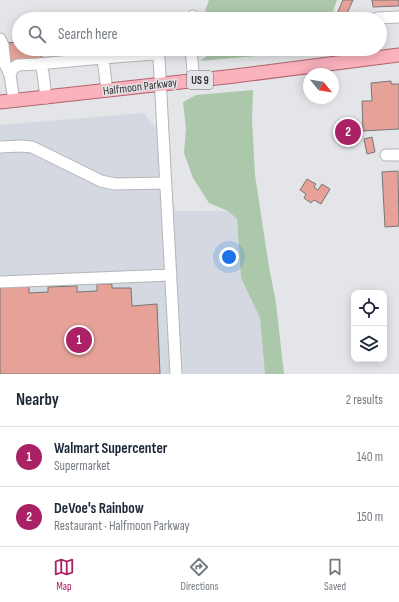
<!DOCTYPE html>
<html lang="en">
<head>
<meta charset="utf-8">
<style>
  body { margin:0; font-family:"Sofia Sans Condensed",sans-serif; background:#f6f6f7; color:#1f2937 }
  .controls { position:absolute; right:12px; bottom:12px; display:grid; overflow:hidden; border-radius:8px; box-shadow:0 2px 10px #0003 }
  .controls button { width:36px; height:36px; display:grid; place-items:center; padding:0; border:0; border-bottom:1px solid #e0e1e3; background:#fff; color:#1f2937; font:20px sans-serif }
  .compass { position:absolute; left:303px; top:68px; width:36px; height:36px; border-radius:50%; background:#fff; box-shadow:0 2px 10px #0003; rotate:120deg }
  .you { position:absolute; left:229px; top:257px; width:14px; height:14px; margin:-10px; border:3px solid #fff; border-radius:50%; background:#1a73e8; box-shadow:0 0 0 6px #1a73e833 }
  .badge { display:grid; place-items:center; width:26px; height:26px; border-radius:50%; background:#aa2166; color:#fff; font-size:13px; font-weight:700 }
  .pin { position:absolute; translate:-50% -50%; border:2px solid #fff; box-shadow:0 1px 4px #0006 }
  .list { margin:0; padding:0; list-style:none }
  h2 { display:flex; justify-content:space-between; align-items:center; height:52px; margin:0; padding:0 16px; font-size:17px }
  h2 small { font-size:13px; font-weight:400; color:#747a83 }
  .list li { display:grid; grid-template-columns:26px 1fr auto; gap:12px; align-items:center; box-sizing:border-box; height:60px; padding:0 16px; border-top:1px solid #e0e1e3 }
  .list b { display:block; font-size:15px; white-space:nowrap }
  .list p { margin:0; font-size:13px; white-space:nowrap; color:#747a83 }
  .list em { font-size:13px; font-style:normal; color:#747a83 }
  .icon { flex:none; width:22px; height:22px; fill:none; stroke:currentColor; stroke-width:2; stroke-linecap:round; stroke-linejoin:round }
  .map { position:relative; flex:none; width:399px; height:374px; overflow:hidden }
  .search { position:absolute; background:#fff; box-shadow:0 2px 10px #0003; left:12px; right:12px; top:12px; height:44px; display:flex; align-items:center; gap:10px; box-sizing:border-box; padding:0 14px; border-radius:22px; color:#747a83; font-size:15px }
  .sheet { height:172px; background:#fff }
  nav { display:flex; justify-content:space-around; align-items:center; box-sizing:border-box; height:56px; border-top:1px solid #e0e1e3; background:#fff; font-size:11px; color:#747a83 }
  nav a { display:grid; justify-items:center; gap:2px }
  nav .on { color:#aa2166 }
  .map>svg:first-child { display:block }
  .built { fill:#d3d8e1 }
  .green { fill:#acc8aa }
  .building { fill:#e6a299; stroke:#787575 }
  .lines { fill:none; stroke-linecap:round; stroke-linejoin:round }
  .minor-casing { stroke:#b4b5b8; stroke-width:13 }
  .major-casing { stroke:#b26470; stroke-width:15 }
  .minor { stroke:#fff; stroke-width:11 }
  .major { stroke:#fab2bd; stroke-width:13 }
  .labels { text-anchor:middle; dominant-baseline:central; stroke-width:3; stroke-linejoin:round; paint-order:stroke }
  .shield { fill:#e4e5e8; stroke:#68686a; stroke-width:1 }
  .shield-label { font-size:11px; font-weight:bold; fill:#333334 }
  .street-label { font-size:12px; fill:#333334; stroke:#e4e5e8 }
</style>
</head>
<body>
<div class="map">
<svg width="399" height="374" viewBox="0 0 399 374">
  <rect width="100%" height="100%" fill="#e4e5e8"/>
  <path class="built" d="M 144,113 L 157,129 L 161,189 L 174,202 L 175,211 L 228,211 L 237,219 L 241,278 L 260,318 L 265,374 L 0,374 L 0,125 Z"/>
  <path class="green" d="M 209,0 L 337,0 L 330,19 L 202,19 Z
    M 216,49 L 285,49 L 277,54 L 200,61 Z
    M 253,90 L 252,120 L 255,175 L 269,267 L 276,303 L 284,374 L 265,374 L 260,318 L 241,278 L 237,219 L 228,211 L 209,203 L 193,178 L 184,153 L 186,129 L 183,102 L 196,95 Z"/>
  <path class="building" d="M 343,0 L 353,0 L 345,18 L 337,14 Z
    M 372,0 L 399,0 L 399,6 L 373,7 Z
    M 133,15 L 148,16 L 147,19 L 132,19 Z
    M 72,17 L 72,19 L 47,19 L 47,18 Z
    M 19,42 L 19,49 L 41,49 L 42,60 L 7,62 L 6,43 Z
    M 391,81 L 391,84 L 399,84 L 399,129 L 363,131 L 362,101 L 372,101 L 371,83 Z
    M 372,137 L 375,152 L 367,154 L 364,139 Z
    M 398,171 L 399,226 L 385,227 L 382,172 Z
    M 307,179 L 316,184 L 314,187 L 318,190 L 322,184 L 330,189 L 321,204 L 314,200 L 311,203 L 304,198 L 306,194 L 300,190 Z
    M 97,284 L 112,284 L 112,288 L 131,288 L 132,306 L 157,304 L 160,374 L 0,374 L 0,287 L 29,286 L 29,293 L 48,292 L 48,287 L 77,286 L 77,292 L 97,291 Z"/>
  <g class="lines">
    <defs>
      <path id="minor" d="M 377,18 L 399,17
        M 192,19 L 193,16
        M 0,39 L 3,45 L 5,64 L 10,75
        M 191,49 L 194,81
        M 103,58 L 152,54 L 157,55 L 159,58 L 176,374
        M 38,64 L 103,58 L 107,91
        M 14,101 L 10,75 L 13,68 L 18,65 L 38,64 L 41,66 L 43,73 L 46,98
        M 0,147 L 21,146 L 32,147 L 101,181 L 115,184 L 166,183
        M 386,155 L 399,155
        M 0,282 L 171,275"/>
      <path id="major" d="M 0,102 L 235,76 L 399,55"/>
    </defs>
    <use href="#minor" class="minor-casing"/>
    <use href="#major" class="major-casing"/>
    <use href="#minor" class="minor"/>
    <use href="#major" class="major"/>
  </g>
  <g class="labels">
    <rect class="shield" x="187" y="71" width="26" height="18" rx="3"/>
    <g class="shield-label">
      <text x="200" y="80">US 9</text>
    </g>
    <g class="street-label">
      <text transform="translate(140 87) rotate(-7)">Halfmoon Parkway</text>
    </g>
  </g>
</svg>
<div class="controls">
<button><svg class="icon" aria-label="locate" viewBox="0 0 24 24"><circle cx="12" cy="12" r="6"/><path d="M12 2v4M12 18v4M2 12h4M18 12h4"/></svg></button>
<button><svg class="icon" aria-label="layers" viewBox="0 0 24 24"><path d="M12 4l9 5-9 5-9-5zM3 14l9 5 9-5"/></svg></button>
</div>
<svg class="compass" viewBox="-18 -18 36 36"><path d="M0-13l5 13h-10z" fill="#e53935"/><path d="M0 13l5-13h-10z" fill="#747a83"/></svg>
<div class="you"></div>
<div class="pin badge" style="left:79px;top:340px">1</div>
<div class="pin badge" style="left:348px;top:132px">2</div>
<div class="search"><svg class="icon" aria-label="search" viewBox="0 0 24 24"><circle cx="10" cy="10" r="6"/><path d="M15 15l6 6"/></svg>Search here</div>
</div>
<section class="sheet">
<h2>Nearby<small>2 results</small></h2>
<ul class="list">
<li><span class="badge">1</span><div><b>Walmart Supercenter</b><p>Supermarket</p></div><em>140 m</em></li>
<li><span class="badge">2</span><div><b>DeVoe's Rainbow</b><p>Restaurant · Halfmoon Parkway</p></div><em>150 m</em></li>
</ul>
</section>
<nav>
<a class="on"><svg class="icon" aria-label="map" viewBox="0 0 24 24"><path d="M3 6l6-2 6 2 6-2v14l-6 2-6-2-6 2zM9 4v14M15 6v14"/></svg>Map</a>
<a><svg class="icon" aria-label="directions" viewBox="0 0 24 24"><path d="M12 3l9 9-9 9-9-9zM9 14v-3h6M13 9l2 2-2 2"/></svg>Directions</a>
<a><svg class="icon" aria-label="saved" viewBox="0 0 24 24"><path d="M7 4h10v16l-5-4-5 4z"/></svg>Saved</a>
</nav>
</body>
</html>
